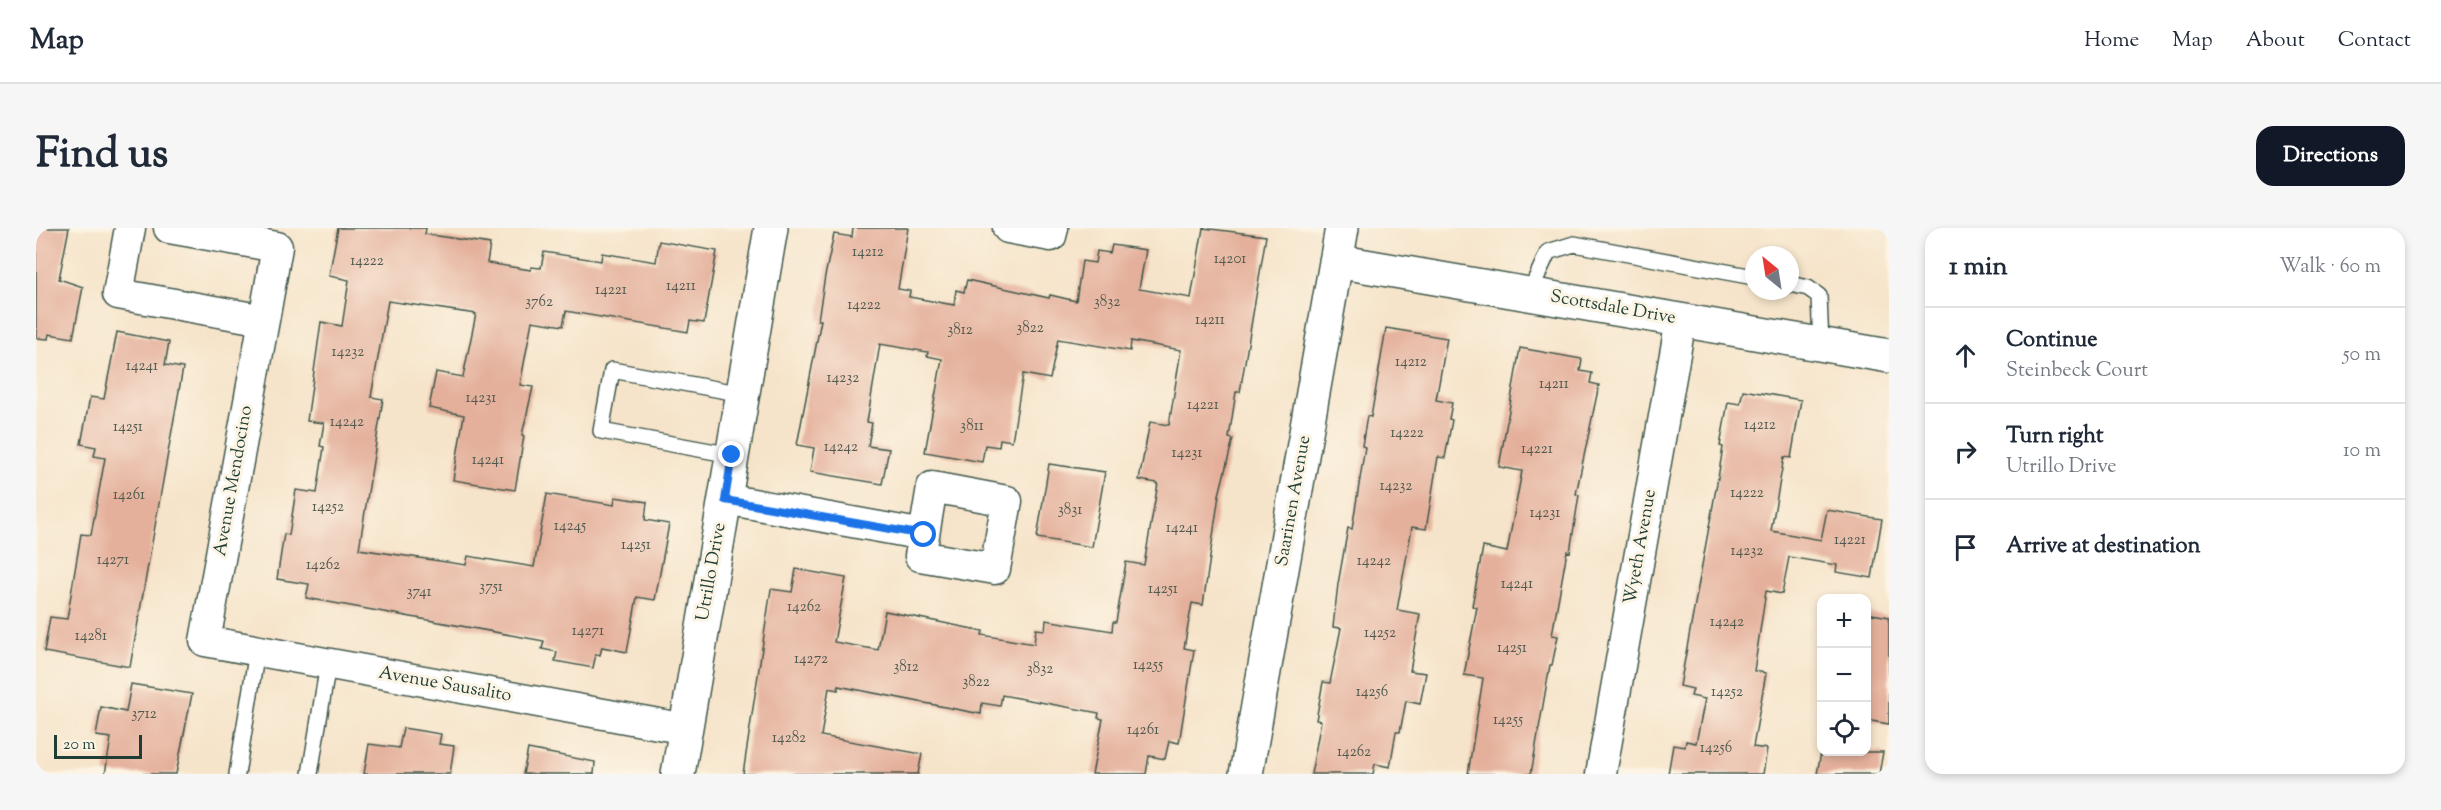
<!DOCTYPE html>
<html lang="en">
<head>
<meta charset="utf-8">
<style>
  body { margin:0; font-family:"Sorts Mill Goudy",serif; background:#f6f6f7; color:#1f2937 }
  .controls { position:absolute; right:18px; bottom:18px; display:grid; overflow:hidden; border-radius:12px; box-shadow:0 3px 9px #0003 }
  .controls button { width:54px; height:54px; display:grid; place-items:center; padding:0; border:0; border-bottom:2px solid #e0e1e3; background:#fff; color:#1f2937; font:30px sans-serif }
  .compass { position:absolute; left:1709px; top:18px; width:54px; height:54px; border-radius:50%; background:#fff; box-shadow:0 3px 9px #0003; rotate:330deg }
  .scale { position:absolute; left:18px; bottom:15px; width:88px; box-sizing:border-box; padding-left:6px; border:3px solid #1f3d34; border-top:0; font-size:16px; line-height:21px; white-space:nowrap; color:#1f3d34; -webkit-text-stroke:4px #fcf5e5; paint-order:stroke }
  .stop { position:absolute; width:18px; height:18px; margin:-14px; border:4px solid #1a73e8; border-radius:50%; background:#fff }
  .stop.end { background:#1a73e8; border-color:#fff; box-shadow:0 2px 6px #0008 }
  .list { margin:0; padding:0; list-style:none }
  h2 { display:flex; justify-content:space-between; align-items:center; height:78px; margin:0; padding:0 24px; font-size:26px }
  h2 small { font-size:20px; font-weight:400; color:#747a83 }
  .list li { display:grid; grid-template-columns:39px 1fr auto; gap:18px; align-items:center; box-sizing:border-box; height:96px; padding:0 24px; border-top:2px solid #e0e1e3 }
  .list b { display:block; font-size:22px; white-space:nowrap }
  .list p { margin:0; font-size:20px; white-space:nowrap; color:#747a83 }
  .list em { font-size:20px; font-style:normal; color:#747a83 }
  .icon { flex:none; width:33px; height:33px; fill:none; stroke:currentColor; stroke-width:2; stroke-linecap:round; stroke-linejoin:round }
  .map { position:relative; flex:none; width:1853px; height:546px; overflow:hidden; border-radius:18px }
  header { display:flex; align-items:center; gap:36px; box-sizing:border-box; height:84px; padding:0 30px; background:#fff; border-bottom:2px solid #e0e1e3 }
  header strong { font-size:28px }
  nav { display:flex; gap:33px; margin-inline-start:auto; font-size:21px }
  .intro { display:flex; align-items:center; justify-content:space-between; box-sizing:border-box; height:144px; padding:0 36px }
  h1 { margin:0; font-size:42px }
  .button { padding:15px 27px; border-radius:18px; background:#111827; color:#fff; font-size:21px; font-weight:700 }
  main { display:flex; gap:36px; padding:0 36px }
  aside { flex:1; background:#fff; border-radius:18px; box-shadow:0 3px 9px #0003 }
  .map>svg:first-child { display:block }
  .building { fill:#e4b09b }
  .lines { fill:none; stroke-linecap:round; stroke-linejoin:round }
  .service-casing { stroke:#3f564a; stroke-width:18 }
  .minor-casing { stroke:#3f564a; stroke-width:33 }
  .tertiary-casing { stroke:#3f564a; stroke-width:36 }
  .service { stroke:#fff; stroke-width:15 }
  .minor { stroke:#fff; stroke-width:30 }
  .tertiary { stroke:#fff; stroke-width:33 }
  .route { stroke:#1a73e8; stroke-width:8 }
  .labels { text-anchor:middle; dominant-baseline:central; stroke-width:6; stroke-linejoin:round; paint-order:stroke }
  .number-label { font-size:15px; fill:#505a4e }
  .street-label { font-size:18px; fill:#1f3d34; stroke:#fcf5e5 }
</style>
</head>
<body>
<header>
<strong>Map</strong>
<nav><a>Home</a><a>Map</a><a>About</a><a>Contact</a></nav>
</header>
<div class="intro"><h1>Find us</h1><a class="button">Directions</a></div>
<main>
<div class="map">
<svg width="1853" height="546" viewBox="0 0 1853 546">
  <rect width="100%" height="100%" fill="#fcf5e5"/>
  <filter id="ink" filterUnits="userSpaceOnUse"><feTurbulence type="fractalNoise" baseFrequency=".0167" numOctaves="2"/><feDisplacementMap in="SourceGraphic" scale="12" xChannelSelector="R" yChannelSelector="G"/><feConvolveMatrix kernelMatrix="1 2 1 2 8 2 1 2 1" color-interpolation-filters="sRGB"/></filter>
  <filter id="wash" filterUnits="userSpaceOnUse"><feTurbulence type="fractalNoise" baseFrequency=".008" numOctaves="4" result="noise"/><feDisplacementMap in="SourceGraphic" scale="24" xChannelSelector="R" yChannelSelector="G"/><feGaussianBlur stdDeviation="1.35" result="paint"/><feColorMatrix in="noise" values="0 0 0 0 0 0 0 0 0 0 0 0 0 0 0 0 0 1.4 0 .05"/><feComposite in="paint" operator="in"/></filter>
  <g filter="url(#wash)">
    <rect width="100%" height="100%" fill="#f6e4ca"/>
    <g id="blocks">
      <path class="building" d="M 0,0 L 33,0 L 23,51 L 47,59 L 37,110 L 13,106 L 12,111 L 0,110 Z
        M 302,0 L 390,0 L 389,6 L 454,16 L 451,35 L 495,42 L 495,39 L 505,40 L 508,24 L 565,33 L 566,25 L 620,34 L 623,13 L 681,23 L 668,95 L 654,93 L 652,104 L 530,83 L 527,98 L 496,93 L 484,157 L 497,159 L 486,207 L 488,208 L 479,262 L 417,252 L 428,187 L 393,180 L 400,144 L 427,149 L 440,86 L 352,73 L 335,169 L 347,171 L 323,321 L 430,337 L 432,328 L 498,339 L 511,266 L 578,277 L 579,269 L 611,274 L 609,292 L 633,296 L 619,372 L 601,369 L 591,424 L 566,419 L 564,427 L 560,426 L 557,440 L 519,433 L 521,424 L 506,421 L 508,413 L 270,370 L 273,356 L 241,351 L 248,306 L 253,307 L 260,262 L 281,265 L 288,219 L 284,218 L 288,195 L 271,193 L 285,94 L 306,98 L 313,52 L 293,48 Z
        M 817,0 L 872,0 L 862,61 L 874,63 L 873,69 L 918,77 L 920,62 L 928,64 L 931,52 L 1013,70 L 1014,67 L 1040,73 L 1046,33 L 1059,35 L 1061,23 L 1074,25 L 1076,17 L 1110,22 L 1103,61 L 1155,70 L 1167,0 L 1230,8 L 1204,164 L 1200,164 L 1193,210 L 1197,211 L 1183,267 L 1167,377 L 1156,375 L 1148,420 L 1158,422 L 1143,515 L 1133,513 L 1129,531 L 1113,528 L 1110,546 L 1056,546 L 1067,491 L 1062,490 L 1063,485 L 966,467 L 964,478 L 946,475 L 945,486 L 802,458 L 802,462 L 793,460 L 785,508 L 886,526 L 882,546 L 707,546 L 735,361 L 756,364 L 760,341 L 810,350 L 798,414 L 842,422 L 849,383 L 947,403 L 946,407 L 998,416 L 1000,401 L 1009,402 L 1010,392 L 1076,403 L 1077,394 L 1080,394 L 1090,334 L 1108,337 L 1122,255 L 1103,252 L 1114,194 L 1133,197 L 1145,122 L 1095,113 L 1094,123 L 1022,111 L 1014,151 L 987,146 L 976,213 L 964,211 L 963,219 L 949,217 L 946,234 L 889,224 L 906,131 L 891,128 L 892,124 L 844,116 L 831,194 L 836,195 L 832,218 L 853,221 L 846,256 L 774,244 L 778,220 L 761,217 L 785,92 L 782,92 L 789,48 L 798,6 L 816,9 Z
        M 1350,100 L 1411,110 L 1400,172 L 1416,175 L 1413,191 L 1416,192 L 1409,230 L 1402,229 L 1390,301 L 1376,299 L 1361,382 L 1384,386 L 1374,443 L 1390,445 L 1384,476 L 1370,473 L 1364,504 L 1360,504 L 1354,539 L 1339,536 L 1337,546 L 1275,546 L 1285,493 L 1280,492 L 1287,454 L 1294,455 L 1305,400 L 1297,399 L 1302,356 L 1312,300 L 1316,301 L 1329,219 L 1326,218 L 1331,188 L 1335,189 Z
        M 81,104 L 133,114 L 129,137 L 147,140 L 94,439 L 8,424 L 14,389 L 31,391 L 45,306 L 55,307 L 69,230 L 58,228 L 60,219 L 45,216 L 54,169 L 68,171 Z
        M 1484,120 L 1546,131 L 1544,143 L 1556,145 L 1554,155 L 1563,157 L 1540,266 L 1543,267 L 1534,324 L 1531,323 L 1516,407 L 1522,408 L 1516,437 L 1514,437 L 1495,546 L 1432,546 L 1447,450 L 1428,447 L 1441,379 L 1436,378 L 1447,319 L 1471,324 L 1486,243 L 1463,239 Z
        M 1707,162 L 1765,172 L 1755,230 L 1748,229 L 1735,303 L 1785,312 L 1791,282 L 1846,291 L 1836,350 L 1800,344 L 1801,337 L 1753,329 L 1746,366 L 1730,363 L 1718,443 L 1730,445 L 1717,519 L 1731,521 L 1727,546 L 1632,546 L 1637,517 L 1649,519 L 1650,513 L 1660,515 L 1669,471 L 1655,468 L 1657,461 L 1644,458 L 1683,244 L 1687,219 L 1684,218 L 1692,174 L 1704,176 Z
        M 1013,236 L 1069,244 L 1056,319 L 1001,310 Z
        M 1830,385 L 1853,389 L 1853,496 L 1830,492 Z
        M 95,456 L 156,466 L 140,546 L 69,546 L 75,510 L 60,508 L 65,479 L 90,484 Z
        M 367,500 L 405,506 L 403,516 L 418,518 L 414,546 L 328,546 L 333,516 L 363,520 Z
        M 492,521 L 559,534 L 558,546 L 487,546 Z
        M 1785,524 L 1847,524 L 1843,546 L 1781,546 Z"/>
    </g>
  </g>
  <g filter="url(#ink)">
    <use href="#blocks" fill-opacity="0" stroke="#3f564a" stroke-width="1.5"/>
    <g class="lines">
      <defs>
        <path id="service" d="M 1754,56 L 1772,60 L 1783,68 L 1785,117
          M 1493,66 L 1512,24 L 1538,16 L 1718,49
          M 696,227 L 565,203 L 576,142 L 707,166
          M 201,546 L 221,423
          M 274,546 L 292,436"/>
        <path id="minor" d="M 94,0 L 82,66 L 228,92 L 169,413 L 650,501
          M 133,0 L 241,19 L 228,92
          M 972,0 L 1015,8 L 1017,0
          M 689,271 L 888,307 L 884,328 L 959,341 L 971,273 L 896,259 L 888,307
          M 1565,546 L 1645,92"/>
        <path id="tertiary" d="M 1300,33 L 1853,128
          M 642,546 L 735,0
          M 1210,546 L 1306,0"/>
      </defs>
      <use href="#service" class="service-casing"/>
      <use href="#minor" class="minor-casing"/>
      <use href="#tertiary" class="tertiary-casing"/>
      <use href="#service" class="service"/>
      <use href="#minor" class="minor"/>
      <use href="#tertiary" class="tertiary"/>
    </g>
  </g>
  <g class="lines" filter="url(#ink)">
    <path class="route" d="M 696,227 L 689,272 L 888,307"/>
  </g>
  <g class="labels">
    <g class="number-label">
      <text x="832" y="24">14212</text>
      <text x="1194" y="31">14201</text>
      <text x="331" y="33">14222</text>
      <text x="645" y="58">14211</text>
      <text x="575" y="62">14221</text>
      <text x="503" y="74">3762</text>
      <text x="1071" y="74">3832</text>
      <text x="828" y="77">14222</text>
      <text x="1174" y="92">14211</text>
      <text x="994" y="100">3822</text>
      <text x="924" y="102">3812</text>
      <text x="312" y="124">14232</text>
      <text x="1375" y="134">14212</text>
      <text x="106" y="138">14241</text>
      <text x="807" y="150">14232</text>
      <text x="1518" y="156">14211</text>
      <text x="445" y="170">14231</text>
      <text x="1167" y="177">14221</text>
      <text x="311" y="194">14242</text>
      <text x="1724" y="197">14212</text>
      <text x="936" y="198">3811</text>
      <text x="92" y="199">14251</text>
      <text x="1371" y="205">14222</text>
      <text x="805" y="219">14242</text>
      <text x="1501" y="221">14221</text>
      <text x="1151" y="225">14231</text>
      <text x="452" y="232">14241</text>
      <text x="1360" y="258">14232</text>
      <text x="1711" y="265">14222</text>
      <text x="93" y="267">14261</text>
      <text x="292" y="279">14252</text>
      <text x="1034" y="282">3831</text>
      <text x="1509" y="285">14231</text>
      <text x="534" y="298">14245</text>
      <text x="1146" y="300">14241</text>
      <text x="1814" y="312">14221</text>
      <text x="600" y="317">14251</text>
      <text x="1711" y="323">14232</text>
      <text x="77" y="332">14271</text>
      <text x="1338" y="333">14242</text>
      <text x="287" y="337">14262</text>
      <text x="1481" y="356">14241</text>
      <text x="455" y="359">3751</text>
      <text x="1127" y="361">14251</text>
      <text x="383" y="364">3741</text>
      <text x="768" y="379">14262</text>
      <text x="1691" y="394">14242</text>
      <text x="552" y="403">14271</text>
      <text x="1344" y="405">14252</text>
      <text x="55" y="408">14281</text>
      <text x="1476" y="420">14251</text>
      <text x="775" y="431">14272</text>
      <text x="1112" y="437">14255</text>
      <text x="870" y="439">3812</text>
      <text x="1004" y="441">3832</text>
      <text x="940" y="454">3822</text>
      <text x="1336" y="464">14256</text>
      <text x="1691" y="464">14252</text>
      <text x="108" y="486">3712</text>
      <text x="1472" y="492">14255</text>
      <text x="1107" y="502">14261</text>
      <text x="753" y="510">14282</text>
      <text x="1680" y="520">14256</text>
      <text x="1318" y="524">14262</text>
    </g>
    <g class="street-label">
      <text transform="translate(1577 80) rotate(10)">Scottsdale Drive</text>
      <text transform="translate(198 253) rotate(-80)">Avenue Mendocino</text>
      <text transform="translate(1258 273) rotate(-80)">Saarinen Avenue</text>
      <text transform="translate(1605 319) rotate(-80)">Wyeth Avenue</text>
      <text transform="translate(676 344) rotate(-80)">Utrillo Drive</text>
      <text transform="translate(409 457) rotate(10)">Avenue Sausalito</text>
    </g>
  </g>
</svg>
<div class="controls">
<button>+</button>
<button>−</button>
<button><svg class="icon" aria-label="locate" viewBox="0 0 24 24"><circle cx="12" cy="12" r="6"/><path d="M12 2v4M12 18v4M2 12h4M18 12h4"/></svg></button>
</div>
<svg class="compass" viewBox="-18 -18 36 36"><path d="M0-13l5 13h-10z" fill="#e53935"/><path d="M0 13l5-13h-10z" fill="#747a83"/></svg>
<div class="scale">20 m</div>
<div class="stop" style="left:888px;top:307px"></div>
<div class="stop end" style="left:696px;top:227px"></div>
</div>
<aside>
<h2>1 min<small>Walk · 60 m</small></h2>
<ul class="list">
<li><svg class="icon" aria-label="ahead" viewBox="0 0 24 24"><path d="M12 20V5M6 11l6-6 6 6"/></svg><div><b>Continue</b><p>Steinbeck Court</p></div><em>50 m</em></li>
<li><svg class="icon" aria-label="right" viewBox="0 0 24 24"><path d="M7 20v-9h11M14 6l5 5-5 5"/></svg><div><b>Turn right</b><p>Utrillo Drive</p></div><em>10 m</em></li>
<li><svg class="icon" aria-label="arrive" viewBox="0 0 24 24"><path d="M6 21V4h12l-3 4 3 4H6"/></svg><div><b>Arrive at destination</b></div></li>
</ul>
</aside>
</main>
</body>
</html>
